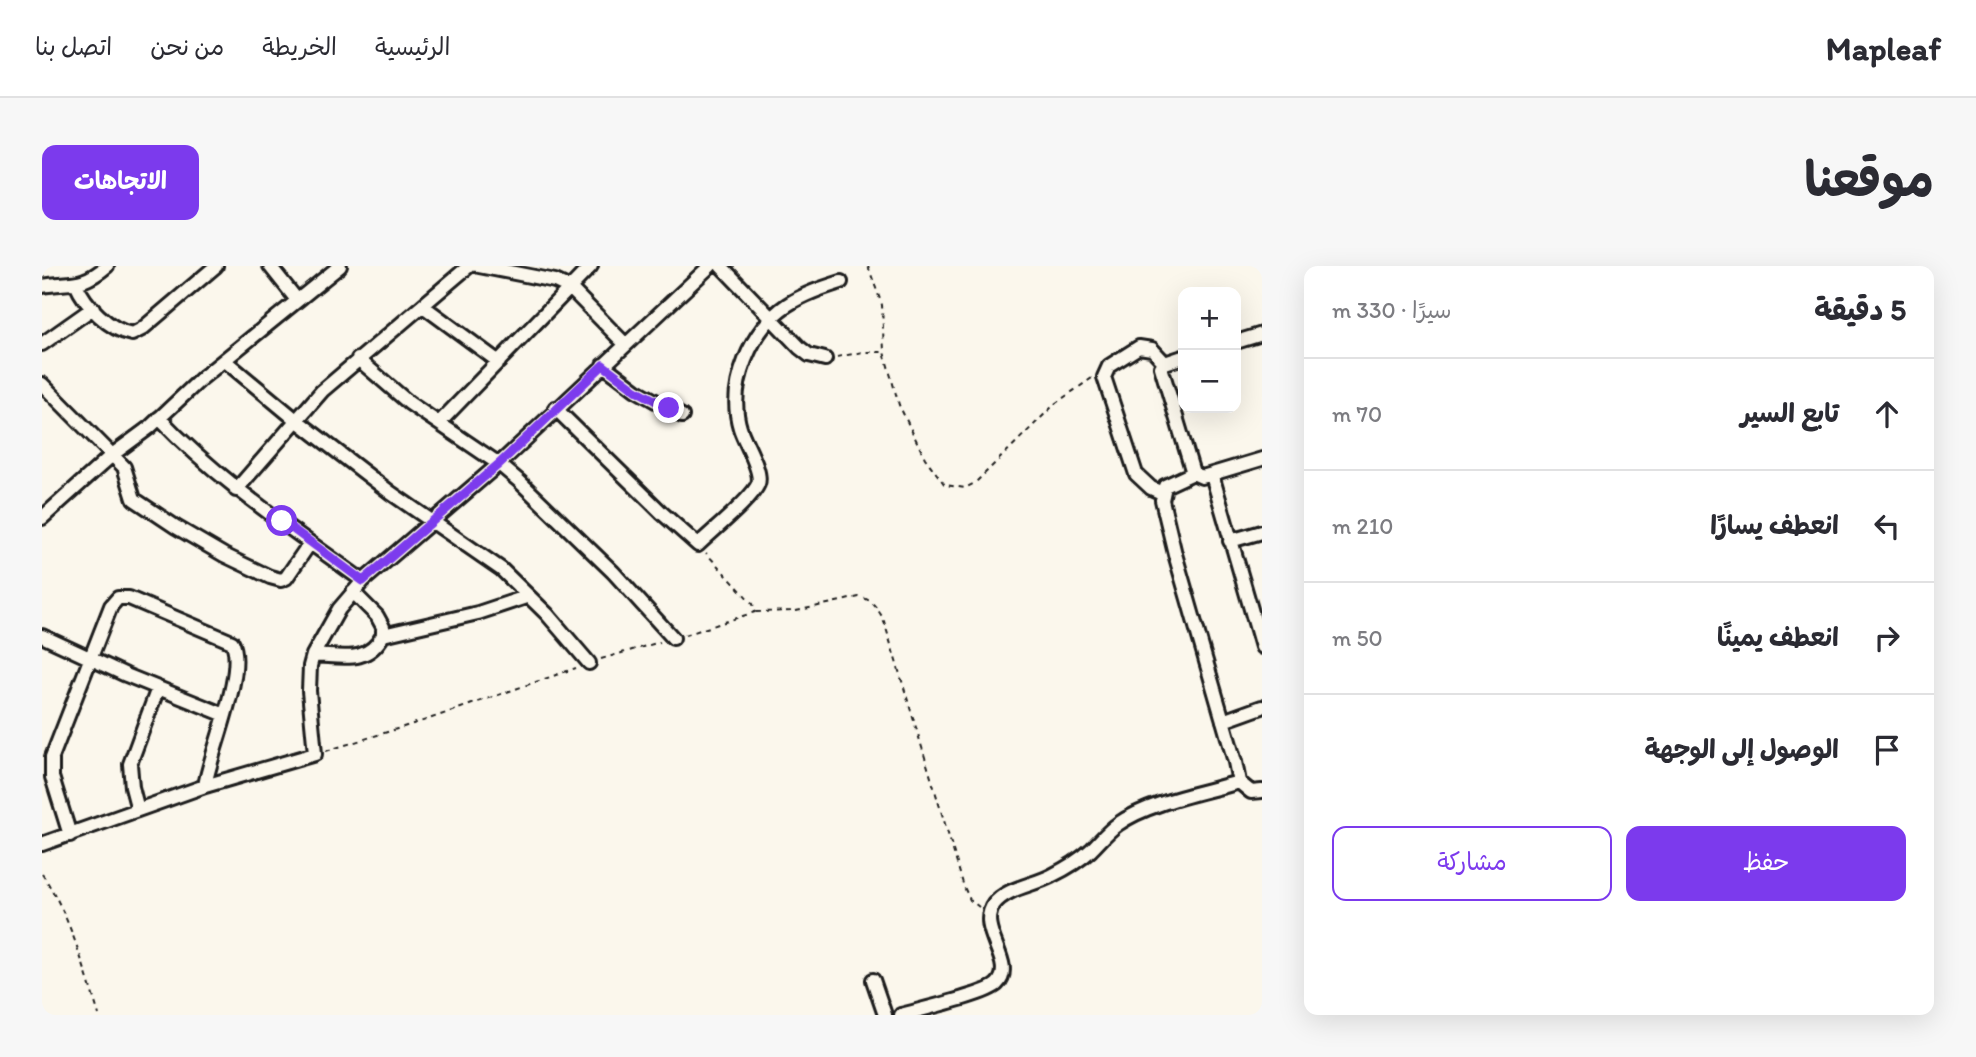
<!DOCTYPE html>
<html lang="ar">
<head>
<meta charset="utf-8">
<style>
  body { margin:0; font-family:Itim,"Playpen Sans Arabic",sans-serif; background:#f7f7f7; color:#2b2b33; direction:rtl }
  .controls { position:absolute; right:21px; top:21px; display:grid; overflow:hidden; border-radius:14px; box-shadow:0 7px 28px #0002 }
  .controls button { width:63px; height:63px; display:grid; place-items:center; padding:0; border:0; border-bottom:2px solid #e1e1e2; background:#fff; color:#2b2b33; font:35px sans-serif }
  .stop { position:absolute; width:21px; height:21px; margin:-16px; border:5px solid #7c3aed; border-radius:50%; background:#fff }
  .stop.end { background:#7c3aed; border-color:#fff; box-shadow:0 2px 7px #0008 }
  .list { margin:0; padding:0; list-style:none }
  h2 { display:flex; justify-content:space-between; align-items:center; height:91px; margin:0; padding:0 28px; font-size:30px }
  h2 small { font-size:23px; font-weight:400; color:#7c7c81 }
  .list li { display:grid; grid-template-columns:46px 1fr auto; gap:21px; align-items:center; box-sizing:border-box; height:112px; padding:0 28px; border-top:2px solid #e1e1e2 }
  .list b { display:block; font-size:26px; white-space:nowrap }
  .list em { font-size:23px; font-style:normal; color:#7c7c81 }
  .actions { display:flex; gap:14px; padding:21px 28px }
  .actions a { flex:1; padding:16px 0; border:2px solid #7c3aed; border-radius:14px; text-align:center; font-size:24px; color:#7c3aed }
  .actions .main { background:#7c3aed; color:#fff }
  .icon { flex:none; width:38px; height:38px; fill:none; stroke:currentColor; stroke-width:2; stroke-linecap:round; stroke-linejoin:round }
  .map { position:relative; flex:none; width:1220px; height:749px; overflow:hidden; direction:ltr; border-radius:14px }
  header { display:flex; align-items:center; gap:42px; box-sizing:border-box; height:98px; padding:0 35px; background:#fff; border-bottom:2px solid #e1e1e2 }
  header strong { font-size:33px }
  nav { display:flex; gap:38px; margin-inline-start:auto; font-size:24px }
  .intro { display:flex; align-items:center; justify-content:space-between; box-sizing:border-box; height:168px; padding:0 42px }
  h1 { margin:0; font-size:49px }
  .button { padding:18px 32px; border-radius:14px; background:#7c3aed; color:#fff; font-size:24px; font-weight:700 }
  main { display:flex; gap:42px; padding:0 42px }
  aside { flex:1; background:#fff; border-radius:14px; box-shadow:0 7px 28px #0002 }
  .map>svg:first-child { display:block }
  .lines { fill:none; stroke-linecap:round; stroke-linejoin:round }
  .minor-casing { stroke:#1c1c1c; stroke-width:18 }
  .path { stroke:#1c1c1c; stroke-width:2; stroke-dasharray:5 5; stroke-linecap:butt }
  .minor { stroke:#fbf7ec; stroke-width:12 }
  .route { stroke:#7c3aed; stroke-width:9 }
</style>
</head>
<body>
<header>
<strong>Mapleaf</strong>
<nav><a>الرئيسية</a><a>الخريطة</a><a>من نحن</a><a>اتصل بنا</a></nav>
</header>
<div class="intro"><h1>موقعنا</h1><a class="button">الاتجاهات</a></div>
<main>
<aside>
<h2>5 دقيقة<small>سيرًا · 330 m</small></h2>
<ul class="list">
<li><svg class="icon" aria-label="ahead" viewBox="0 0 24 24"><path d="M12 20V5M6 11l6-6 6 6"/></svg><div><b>تابع السير</b></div><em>70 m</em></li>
<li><svg class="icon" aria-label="left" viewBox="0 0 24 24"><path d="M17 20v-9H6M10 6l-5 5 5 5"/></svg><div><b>انعطف يسارًا</b></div><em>210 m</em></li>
<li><svg class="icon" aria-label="right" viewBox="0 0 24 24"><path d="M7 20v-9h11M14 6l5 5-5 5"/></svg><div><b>انعطف يمينًا</b></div><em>50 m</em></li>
<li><svg class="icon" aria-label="arrive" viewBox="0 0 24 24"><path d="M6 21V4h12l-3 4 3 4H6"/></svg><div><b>الوصول إلى الوجهة</b></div></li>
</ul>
<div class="actions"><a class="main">حفظ</a><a>مشاركة</a></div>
</aside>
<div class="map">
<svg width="1220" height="749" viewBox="0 0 1220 749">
  <rect width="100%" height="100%" fill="#fbf7ec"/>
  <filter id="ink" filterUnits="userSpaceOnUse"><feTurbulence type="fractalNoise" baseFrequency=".0143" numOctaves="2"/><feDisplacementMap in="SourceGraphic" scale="14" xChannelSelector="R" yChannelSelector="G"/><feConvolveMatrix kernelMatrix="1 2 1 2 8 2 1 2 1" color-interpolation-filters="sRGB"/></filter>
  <g filter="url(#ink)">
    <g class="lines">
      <defs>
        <path id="minor" d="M 228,0 L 255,34
          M 437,0 L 513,15 L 528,22 L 583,78
          M 679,0 L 758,82 L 767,89 L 783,93
          M 34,18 C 43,39 67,64 90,68 L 100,63 L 174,0
          M 0,20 C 30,15 39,22 65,0
          M 381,40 L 457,96
          M 1194,76 L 1220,68
          M 0,78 L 51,42
          M 1141,91 L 1123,97 L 1119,101 L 1151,207 L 1160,211 L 1220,193
          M 316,93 L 367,137 L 457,198 L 477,215 L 571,306 L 631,372
          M 182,94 L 253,153 L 349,227 L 459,303 L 505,348 L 547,397
          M 561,99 L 594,124 L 640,150
          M 0,118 L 82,201 L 92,233 L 134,261 L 182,289 L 228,311 L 239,314 L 244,312 L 268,277
          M 513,142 L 620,247 L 656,279 C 669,266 710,233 716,218 C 721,205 702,176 698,162 C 685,120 709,63 745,39 C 762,28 780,22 799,16
          M 117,152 C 178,216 250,263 321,315
          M 397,157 L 549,0
          M 1151,207 L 1123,220 L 1120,234 L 1133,288 L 1193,496 L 1197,516 L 1209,526 L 1220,525
          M 1170,209 L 1220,381
          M 194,224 L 280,125 L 427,0
          M 1120,227 L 1109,222 L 1094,208 L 1062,111 L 1067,100 L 1097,81 L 1110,83 L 1123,97
          M 0,252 L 70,189 L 108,161 L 160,112 L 298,0
          M 1188,275 L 1220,266
          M 341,369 L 436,347 L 487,330
          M 0,370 L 84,409 L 183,449
          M 271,389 C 300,390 325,399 341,369 L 341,361 L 335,350 L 311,326
          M 1181,455 L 1220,441
          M 96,544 L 90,521 L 88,498 L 116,422
          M 28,569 L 10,511 L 10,491 L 69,340 L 76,332 L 87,332 L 190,376 C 205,403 168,487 163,520
          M 0,578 L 163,520 L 273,488 L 267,425 L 268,400 L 271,389 L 297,343 L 321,315 L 457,198 L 668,0
          M 831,714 L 843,749
          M 859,749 C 876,744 946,728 955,718 C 976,698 933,663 952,638 C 964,622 992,619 1009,610 C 1023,603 1037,595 1049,584 C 1058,575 1066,565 1076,558 C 1107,536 1160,527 1197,516"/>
      </defs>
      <use href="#minor" class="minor-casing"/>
      <path class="path" d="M 826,0 L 840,39 L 842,86 L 857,139 L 883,192 L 903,219 L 923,222 L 933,217 L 1014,137 L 1050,112
        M 795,91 L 821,86 L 841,86
        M 714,346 L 754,345 L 817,331 C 830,333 834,341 841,352 L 922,621 L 928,634 L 937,641
        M 643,369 L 713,346 L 711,338 L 664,287
        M 559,393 L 618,376
        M 284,485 L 387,453 L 534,402
        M 0,608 C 28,649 42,702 57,749"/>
      <use href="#minor" class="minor"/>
    </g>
  </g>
  <g class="lines" filter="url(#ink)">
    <path class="route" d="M 240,255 L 321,315 L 457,198 L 561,99 L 594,124 L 627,142"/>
  </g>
</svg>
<div class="controls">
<button>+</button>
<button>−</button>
</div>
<div class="stop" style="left:240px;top:255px"></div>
<div class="stop end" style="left:627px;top:142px"></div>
</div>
</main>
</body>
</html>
